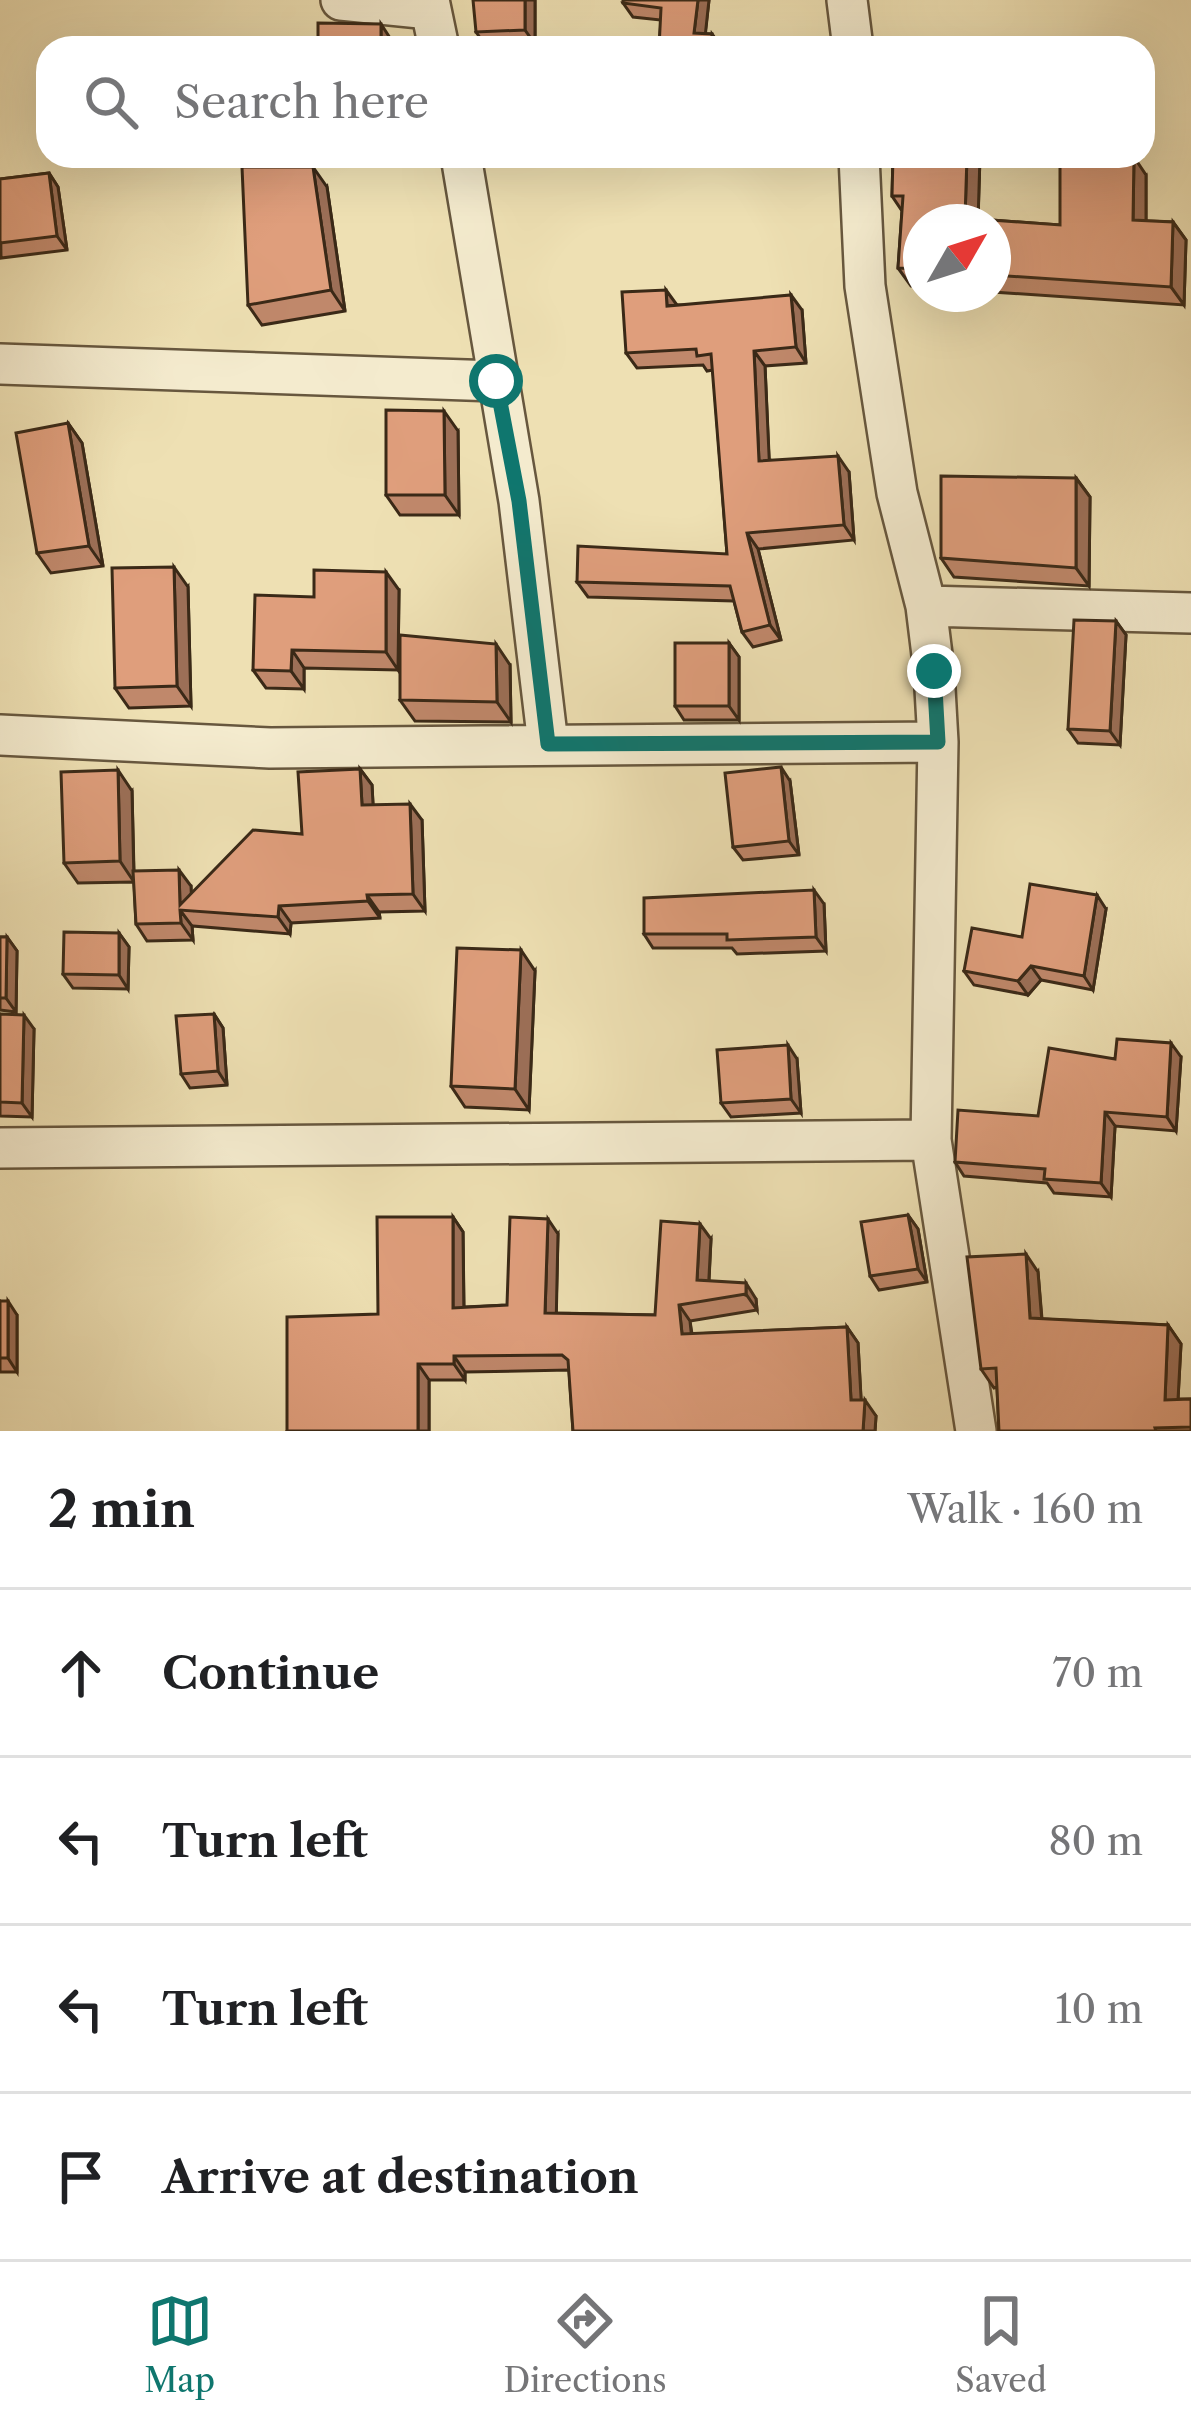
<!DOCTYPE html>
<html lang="en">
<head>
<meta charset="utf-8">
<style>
  body { margin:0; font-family:"Libre Caslon Text",serif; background:#f6f6f6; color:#202124 }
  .compass { position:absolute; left:903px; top:204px; width:108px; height:108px; border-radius:50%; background:#fff; box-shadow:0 12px 48px #0002; rotate:51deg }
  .stop { position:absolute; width:36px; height:36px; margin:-27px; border:9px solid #0f766e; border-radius:50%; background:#fff }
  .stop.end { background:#0f766e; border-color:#fff; box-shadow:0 3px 12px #0008 }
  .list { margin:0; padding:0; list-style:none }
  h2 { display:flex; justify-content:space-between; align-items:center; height:156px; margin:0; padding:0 48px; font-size:51px }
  h2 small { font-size:39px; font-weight:400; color:#757577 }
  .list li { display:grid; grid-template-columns:78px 1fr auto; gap:36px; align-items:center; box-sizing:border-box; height:168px; padding:0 48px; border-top:3px solid #e0e0e0 }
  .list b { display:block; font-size:45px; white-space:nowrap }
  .list em { font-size:39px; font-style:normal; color:#757577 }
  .icon { flex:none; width:66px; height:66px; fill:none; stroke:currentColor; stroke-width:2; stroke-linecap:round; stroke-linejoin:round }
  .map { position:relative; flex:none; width:1191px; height:1431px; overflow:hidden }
  .search { position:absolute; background:#fff; box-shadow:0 12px 48px #0002; left:36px; right:36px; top:36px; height:132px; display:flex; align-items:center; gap:30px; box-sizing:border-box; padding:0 42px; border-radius:36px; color:#757577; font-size:45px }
  .sheet { height:828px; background:#fff }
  nav { display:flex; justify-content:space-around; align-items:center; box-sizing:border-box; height:168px; border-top:3px solid #e0e0e0; background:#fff; font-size:33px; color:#757577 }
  nav a { display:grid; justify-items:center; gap:6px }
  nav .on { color:#0f766e }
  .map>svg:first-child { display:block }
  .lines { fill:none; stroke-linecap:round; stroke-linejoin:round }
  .street-casing { stroke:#67573e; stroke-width:44 }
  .street { stroke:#f4ebce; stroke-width:39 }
  .wall { fill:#c0886b; stroke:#3a2917; stroke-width:3 }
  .shaded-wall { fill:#9c6f57; stroke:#3a2917; stroke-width:3 }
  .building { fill:#df9e7c; stroke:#3a2917; stroke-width:3 }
  .route { stroke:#0f766e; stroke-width:15 }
</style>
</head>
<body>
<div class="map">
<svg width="1191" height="1431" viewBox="0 0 1191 1431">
  <rect width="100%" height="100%" fill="#eee0b3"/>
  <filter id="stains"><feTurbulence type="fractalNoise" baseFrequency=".00167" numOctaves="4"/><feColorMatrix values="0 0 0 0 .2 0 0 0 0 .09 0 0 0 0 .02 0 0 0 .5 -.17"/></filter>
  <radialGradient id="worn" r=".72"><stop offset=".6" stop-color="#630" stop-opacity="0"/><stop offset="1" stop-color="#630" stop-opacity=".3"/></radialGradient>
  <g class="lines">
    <defs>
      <path id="street" d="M 341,0 L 430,9
        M 429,0 L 439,48
        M 847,0 L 853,48
        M 461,156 L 519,501 L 548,744
        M 859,156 L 865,286 L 897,493 L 926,606 L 934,671 L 938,742 L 931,1140 L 976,1431
        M 0,364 L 496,381
        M 926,606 L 1191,613
        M 0,735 L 270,748 L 938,742
        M 0,1148 L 931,1140"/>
    </defs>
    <use href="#street" class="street-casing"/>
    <use href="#street" class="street"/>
  </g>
  <path class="wall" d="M 535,0 L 535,44 L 486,46 L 476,32 Z
    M 709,0 L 705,34 L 712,34 L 722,48 L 659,48 L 661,20 L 633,17 L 623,3 Z
    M 893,156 L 980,156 L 978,219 L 1060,225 L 1146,175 L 1146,221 L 1173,222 L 1186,240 L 1184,305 L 993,292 L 993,222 L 921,222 L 921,286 L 911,286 L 898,268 L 902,211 L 892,196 Z
    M 49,173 L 58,187 L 67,250 L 1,258 L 0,179 Z
    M 327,187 L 345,311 L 262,325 L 248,305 Z
    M 677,305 L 802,310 L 806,363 L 765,366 L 769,460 L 849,472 L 854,540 L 758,549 L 781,640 L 753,647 L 742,632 L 734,601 L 588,597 L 577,582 L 727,554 L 713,370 L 707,371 L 703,365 L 637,368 L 626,353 Z
    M 68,423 L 82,443 L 103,566 L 51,573 L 37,553 Z
    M 458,431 L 459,515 L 400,515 L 386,495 Z
    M 1076,478 L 1090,497 L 1089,586 L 954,577 L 941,558 Z
    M 188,587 L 191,706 L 129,708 L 115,688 Z
    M 399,590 L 398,670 L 304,668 L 304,689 L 266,688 L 253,670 L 314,597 Z
    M 1116,621 L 1126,635 L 1120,745 L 1078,743 L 1068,729 Z
    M 729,643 L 739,657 L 739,720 L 684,720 L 675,706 Z
    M 510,665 L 511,722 L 415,721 L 400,700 Z
    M 360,769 L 372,785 L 373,805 L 422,820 L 425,911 L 379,912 L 380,918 L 291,923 L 290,934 L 192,926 L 193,940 L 147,941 L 136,924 L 134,882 L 78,883 L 64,863 L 132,791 L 134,871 L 191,886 L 191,894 L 302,834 Z
    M 790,781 L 799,855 L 743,860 L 733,847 Z
    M 824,904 L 826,951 L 737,954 L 732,948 L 653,948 L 644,934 Z
    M 1106,909 L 1093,990 L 1041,980 L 1028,995 L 974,985 L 964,971 L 1022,937 Z
    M 119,933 L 129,947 L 128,989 L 73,988 L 63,974 Z
    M 0,937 L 7,937 L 17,951 L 16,1012 L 0,1010 Z
    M 535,971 L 529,1110 L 465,1107 L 451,1086 Z
    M 0,1014 L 34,1029 L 32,1117 L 0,1116 Z
    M 214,1014 L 223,1028 L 227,1085 L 190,1088 L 181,1074 Z
    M 1181,1057 L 1176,1131 L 1115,1126 L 1111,1197 L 1054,1193 L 1047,1183 L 964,1176 L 955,1162 L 1038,1116 L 1115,1059 Z
    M 797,1059 L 801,1113 L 731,1117 L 721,1103 Z
    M 908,1215 L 918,1229 L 927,1282 L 879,1290 L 870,1276 Z
    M 453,1217 L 463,1232 L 464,1307 L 507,1305 L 558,1234 L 556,1313 L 655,1315 L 711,1239 L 709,1281 L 756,1299 L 757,1310 L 690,1321 L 692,1334 L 847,1327 L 858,1343 L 861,1400 L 876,1416 L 875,1431 L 573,1431 L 569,1370 L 465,1372 L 465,1380 L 429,1380 L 429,1431 L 287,1431 Z
    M 1038,1272 L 1042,1319 L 1168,1325 L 1181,1344 L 1178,1399 L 1191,1399 L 1191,1431 L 999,1431 L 997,1387 L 994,1388 L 981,1369 Z
    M 0,1301 L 17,1315 L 17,1372 L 0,1372 Z"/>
  <path class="shaded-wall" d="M 525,0 L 535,0 L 535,44 L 525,30 Z
    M 698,0 L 709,0 L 704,47 L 694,33 Z
    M 381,24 L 390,38 L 390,48 L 381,48 Z
    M 712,34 L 722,48 L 711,48 Z
    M 967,156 L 980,156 L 978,222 L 965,218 Z
    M 1134,157 L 1146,175 L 1146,238 L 1133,220 Z
    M 313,167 L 327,187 L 345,311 L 331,290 Z
    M 49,173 L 58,187 L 67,250 L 57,236 Z
    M 1173,222 L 1186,240 L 1184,305 L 1171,287 Z
    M 666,290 L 677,305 L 667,306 Z
    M 791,295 L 802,310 L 806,363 L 796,347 Z
    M 754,351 L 765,366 L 770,476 L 759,461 Z
    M 444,411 L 458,431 L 459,515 L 445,495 Z
    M 68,423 L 82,443 L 103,566 L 89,546 Z
    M 838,456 L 849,472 L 854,540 L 844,525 Z
    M 1076,478 L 1090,497 L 1089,586 L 1076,568 Z
    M 747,533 L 758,549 L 781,640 L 770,625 Z
    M 174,567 L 188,587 L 191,706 L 177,686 Z
    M 386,572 L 399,590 L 398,670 L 386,652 Z
    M 1116,621 L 1126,635 L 1120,745 L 1110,731 Z
    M 729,643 L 739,657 L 739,720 L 729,706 Z
    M 496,644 L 510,665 L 511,722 L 497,702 Z
    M 292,650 L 304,668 L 304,689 L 291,671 Z
    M 781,767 L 790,781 L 799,855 L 789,841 Z
    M 360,769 L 372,785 L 374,822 L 362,805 Z
    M 118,770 L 132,791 L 134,882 L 120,861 Z
    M 410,804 L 422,820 L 425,911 L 413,894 Z
    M 179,870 L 191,886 L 192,910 L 180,905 Z
    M 814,890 L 824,904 L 826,951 L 816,937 Z
    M 367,895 L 379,912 L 380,918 L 368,901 Z
    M 1097,895 L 1106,909 L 1093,990 L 1084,976 Z
    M 279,906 L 291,923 L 290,934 L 278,917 Z
    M 180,910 L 192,926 L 193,940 L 181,923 Z
    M 119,933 L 129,947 L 128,989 L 119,975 Z
    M 7,937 L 17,951 L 16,1012 L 6,998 Z
    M 521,950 L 535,971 L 529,1110 L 515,1089 Z
    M 1031,966 L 1041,980 L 1028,995 L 1018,981 Z
    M 214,1014 L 223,1028 L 227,1085 L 218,1071 Z
    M 24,1015 L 34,1029 L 32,1117 L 22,1103 Z
    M 1171,1043 L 1181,1057 L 1176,1131 L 1167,1117 Z
    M 788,1045 L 797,1059 L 801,1113 L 791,1099 Z
    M 1105,1112 L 1115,1126 L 1111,1197 L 1101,1183 Z
    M 908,1215 L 918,1229 L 927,1282 L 918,1269 Z
    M 453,1217 L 463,1232 L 464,1323 L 453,1308 Z
    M 548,1219 L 558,1234 L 556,1329 L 545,1313 Z
    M 700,1224 L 711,1239 L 708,1296 L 697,1280 Z
    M 1026,1254 L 1038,1272 L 1043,1336 L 1030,1318 Z
    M 746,1283 L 756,1299 L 757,1310 L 746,1294 Z
    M 8,1301 L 17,1315 L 17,1372 L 8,1358 Z
    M 679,1305 L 690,1321 L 693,1350 L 682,1334 Z
    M 1168,1325 L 1181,1344 L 1177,1418 L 1165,1400 Z
    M 847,1327 L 858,1343 L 862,1415 L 851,1400 Z
    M 454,1356 L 465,1372 L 465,1380 L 454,1364 Z
    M 418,1364 L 429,1380 L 429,1431 L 418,1431 Z
    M 865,1400 L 876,1416 L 875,1431 L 863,1431 Z"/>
  <path class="building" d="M 473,0 L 525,0 L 525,30 L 476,32 Z
    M 623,0 L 698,0 L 694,33 L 712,34 L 711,48 L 659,48 L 661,8 L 623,3 Z
    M 318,23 L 381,24 L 381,48 L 318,48 Z
    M 893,156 L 967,156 L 965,218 L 1060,225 L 1060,156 L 1134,157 L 1133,220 L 1173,222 L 1171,287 L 993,275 L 993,222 L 921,222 L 921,269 L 898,268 L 903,196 L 892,196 Z
    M 242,167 L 313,167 L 331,290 L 248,305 Z
    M 49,173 L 57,236 L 0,243 L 0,179 Z
    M 666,290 L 667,306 L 791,295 L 796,347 L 754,351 L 759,461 L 838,456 L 844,525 L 747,533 L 770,625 L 742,632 L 730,586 L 577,582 L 578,546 L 727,554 L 711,354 L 697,356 L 696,349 L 626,353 L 622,292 Z
    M 386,410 L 444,411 L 445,495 L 386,495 Z
    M 68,423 L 89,546 L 37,553 L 16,433 Z
    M 941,476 L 1076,478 L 1076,568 L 941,558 Z
    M 174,567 L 177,686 L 115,688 L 112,568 Z
    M 314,570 L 386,572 L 386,652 L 292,650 L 291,671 L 253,670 L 255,595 L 314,597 Z
    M 1074,620 L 1116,621 L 1110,731 L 1068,729 Z
    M 400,635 L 496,644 L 497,702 L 400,700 Z
    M 675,643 L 729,643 L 729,706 L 675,706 Z
    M 781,767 L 789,841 L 733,847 L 725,773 Z
    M 360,769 L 362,805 L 410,804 L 413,894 L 367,895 L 368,901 L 279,906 L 278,917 L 180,910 L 181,923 L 136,924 L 133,871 L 179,870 L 180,905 L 253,830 L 302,834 L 298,772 Z
    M 118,770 L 120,861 L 64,863 L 61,772 Z
    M 1030,884 L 1097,895 L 1084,976 L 1031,966 L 1018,981 L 964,971 L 972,928 L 1022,937 Z
    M 814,890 L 816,937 L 727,940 L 727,934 L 644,934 L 644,898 Z
    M 64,932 L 119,933 L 119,975 L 63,974 Z
    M 0,937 L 7,937 L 6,998 L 0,998 Z
    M 457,948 L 521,950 L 515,1089 L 451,1086 Z
    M 0,1014 L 24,1015 L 22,1103 L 0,1102 Z
    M 214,1014 L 218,1071 L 181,1074 L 176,1016 Z
    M 1117,1039 L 1171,1043 L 1167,1117 L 1105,1112 L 1101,1183 L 1044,1179 L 1045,1169 L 955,1162 L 958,1110 L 1038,1116 L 1049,1048 L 1115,1059 Z
    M 788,1045 L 791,1099 L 721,1103 L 717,1050 Z
    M 908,1215 L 918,1269 L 870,1276 L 861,1222 Z
    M 377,1217 L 453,1217 L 453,1308 L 507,1305 L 510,1217 L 548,1219 L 545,1313 L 655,1315 L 661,1221 L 700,1224 L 697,1280 L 746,1283 L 746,1294 L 679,1305 L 682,1334 L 847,1327 L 851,1400 L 865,1400 L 863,1431 L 573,1431 L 568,1360 L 562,1355 L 454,1356 L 454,1364 L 418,1364 L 418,1431 L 287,1431 L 287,1317 L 378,1314 Z
    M 1026,1254 L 1030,1318 L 1168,1325 L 1165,1400 L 1191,1399 L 1191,1427 L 1155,1428 L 1156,1431 L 999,1431 L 996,1368 L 981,1369 L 967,1257 Z
    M 0,1301 L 8,1301 L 8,1358 L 0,1358 Z"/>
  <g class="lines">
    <path class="route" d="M 496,381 L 519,501 L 548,744 L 938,742 L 934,671"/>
  </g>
  <rect width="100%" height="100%" filter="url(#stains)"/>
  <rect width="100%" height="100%" fill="url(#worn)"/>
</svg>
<svg class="compass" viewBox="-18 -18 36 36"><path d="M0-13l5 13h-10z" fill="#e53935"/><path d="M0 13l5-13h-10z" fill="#757577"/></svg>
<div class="stop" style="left:496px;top:381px"></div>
<div class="stop end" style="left:934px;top:671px"></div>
<div class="search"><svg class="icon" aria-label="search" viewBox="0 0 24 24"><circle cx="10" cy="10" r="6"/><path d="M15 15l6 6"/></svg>Search here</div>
</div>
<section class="sheet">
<h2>2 min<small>Walk · 160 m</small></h2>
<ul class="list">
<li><svg class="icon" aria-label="ahead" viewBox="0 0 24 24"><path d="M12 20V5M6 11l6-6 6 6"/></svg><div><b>Continue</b></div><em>70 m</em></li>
<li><svg class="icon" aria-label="left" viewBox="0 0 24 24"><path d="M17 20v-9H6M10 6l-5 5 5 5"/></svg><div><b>Turn left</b></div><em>80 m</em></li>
<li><svg class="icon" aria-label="left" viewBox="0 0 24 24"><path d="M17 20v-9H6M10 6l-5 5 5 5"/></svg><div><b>Turn left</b></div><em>10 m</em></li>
<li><svg class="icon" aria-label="arrive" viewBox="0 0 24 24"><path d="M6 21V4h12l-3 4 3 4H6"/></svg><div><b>Arrive at destination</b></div></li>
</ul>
</section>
<nav>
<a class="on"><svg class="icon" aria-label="map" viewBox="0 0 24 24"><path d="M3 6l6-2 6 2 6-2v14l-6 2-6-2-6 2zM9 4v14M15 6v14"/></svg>Map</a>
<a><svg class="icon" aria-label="directions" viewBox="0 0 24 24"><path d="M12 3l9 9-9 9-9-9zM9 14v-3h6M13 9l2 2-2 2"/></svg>Directions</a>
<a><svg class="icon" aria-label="saved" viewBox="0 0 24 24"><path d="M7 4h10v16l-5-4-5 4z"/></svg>Saved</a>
</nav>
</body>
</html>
